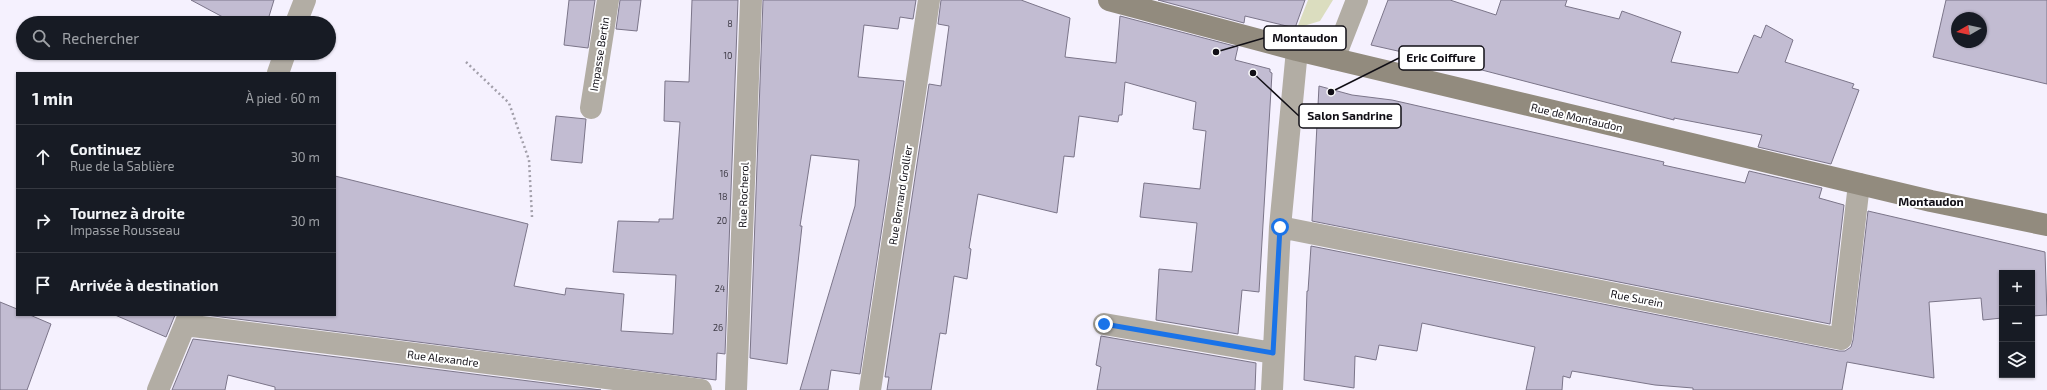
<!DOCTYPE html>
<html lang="fr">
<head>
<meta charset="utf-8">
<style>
  body { margin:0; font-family:"Exo 2",sans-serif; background:#242831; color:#f1f3f6 }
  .controls { position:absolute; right:12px; bottom:12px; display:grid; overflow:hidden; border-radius:0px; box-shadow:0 1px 3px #0004 }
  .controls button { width:36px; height:36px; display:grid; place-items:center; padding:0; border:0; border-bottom:1px solid #363941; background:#171b24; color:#f1f3f6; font:20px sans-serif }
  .compass { position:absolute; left:1951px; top:12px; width:36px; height:36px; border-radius:50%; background:#171b24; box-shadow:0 1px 3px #0004; rotate:261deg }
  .stop { position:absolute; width:12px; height:12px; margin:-9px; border:3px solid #1a73e8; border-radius:50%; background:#fff }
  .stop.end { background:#1a73e8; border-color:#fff; box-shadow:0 1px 4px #0008 }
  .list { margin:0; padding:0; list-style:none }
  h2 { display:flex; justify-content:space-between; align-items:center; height:52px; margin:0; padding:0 16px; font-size:17px }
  h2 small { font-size:13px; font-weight:400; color:#9ea1a6 }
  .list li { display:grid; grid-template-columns:26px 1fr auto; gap:12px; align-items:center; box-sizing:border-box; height:64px; padding:0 16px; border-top:1px solid #363941 }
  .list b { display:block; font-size:15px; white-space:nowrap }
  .list p { margin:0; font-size:13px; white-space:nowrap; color:#9ea1a6 }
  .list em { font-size:13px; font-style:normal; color:#9ea1a6 }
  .icon { flex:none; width:22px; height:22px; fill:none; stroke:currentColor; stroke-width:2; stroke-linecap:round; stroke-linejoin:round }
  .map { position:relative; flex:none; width:2047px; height:390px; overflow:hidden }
  .search { position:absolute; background:#171b24; box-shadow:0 1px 3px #0004; left:16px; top:16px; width:320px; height:44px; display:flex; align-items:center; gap:10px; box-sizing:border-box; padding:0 14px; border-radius:22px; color:#9ea1a6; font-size:15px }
  .panel { position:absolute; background:#171b24; box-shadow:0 1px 3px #0004; left:16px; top:72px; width:320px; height:244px; border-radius:0px }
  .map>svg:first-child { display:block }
  .green { fill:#dbddbf }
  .building { fill:#c2bcd2; stroke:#7b7589; fill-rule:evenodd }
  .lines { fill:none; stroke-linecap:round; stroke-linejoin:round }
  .path { stroke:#a29faa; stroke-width:2.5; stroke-dasharray:2 3; stroke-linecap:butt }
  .minor { stroke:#b2ada4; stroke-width:22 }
  .secondary { stroke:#928b7e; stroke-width:22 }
  .route { stroke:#1a73e8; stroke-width:5 }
  .labels { text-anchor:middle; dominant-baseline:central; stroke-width:4; stroke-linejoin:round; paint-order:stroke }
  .number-label { font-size:9px; fill:#3d3a45 }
  .street-label { font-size:11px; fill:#110f16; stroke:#fff }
  .neighbourhood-label { font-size:12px; font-weight:bold; fill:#110f16; stroke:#fff }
  .leader { fill:none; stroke:#110f16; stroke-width:1.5 }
  .callout-dot { fill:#110f16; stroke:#fff; stroke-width:1.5 }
  .callout { fill:#fff; stroke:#110f16; stroke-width:1.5 }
  .callout-label { font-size:12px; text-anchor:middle; font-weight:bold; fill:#110f16 }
</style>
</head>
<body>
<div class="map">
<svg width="2047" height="390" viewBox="0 0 2047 390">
  <rect width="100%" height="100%" fill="#f5f1fe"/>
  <path class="green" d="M 1308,0 L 1333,0 L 1320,21 L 1297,28 Z"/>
  <path class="building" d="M 191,0 L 274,0 L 267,23 L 234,23 Z
    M 569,0 L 595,0 L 588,48 L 564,45 Z
    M 620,0 L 641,0 L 637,31 L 616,29 Z
    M 692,0 L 738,0 L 725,354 L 717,353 L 716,380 L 206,315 L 335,315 L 335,176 L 528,224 L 514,286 L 565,295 L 566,288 L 624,294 L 621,331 L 673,334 L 676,275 L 613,272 L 618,221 L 659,222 L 659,219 L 673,219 L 680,122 L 664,121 L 665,81 L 689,82 Z
    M 763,0 L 916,0 L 913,19 L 900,17 L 898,29 L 864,25 L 858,77 L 904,81 L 860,374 L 831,370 L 828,390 L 800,390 L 855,206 L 859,160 L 811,155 L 800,226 L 802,226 L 787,364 L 750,358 Z
    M 941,0 L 1021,0 L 1070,18 L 1065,57 L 1116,63 L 1120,16 L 1238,47 L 1235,60 L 1270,69 L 1270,72 L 1272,73 L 1259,292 L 1242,290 L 1238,334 L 1156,320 L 1159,269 L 1192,272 L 1197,223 L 1140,217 L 1144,183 L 1200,189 L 1206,131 L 1193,129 L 1196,102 L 1125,82 L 1122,115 L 1119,115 L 1118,122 L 1079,116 L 1074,157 L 1064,156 L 1057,213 L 978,194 L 969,248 L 971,249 L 967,279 L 954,276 L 946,334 L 940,333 L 931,390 L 887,390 L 889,377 L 885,377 L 929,84 L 941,86 L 949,26 L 938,24 Z
    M 1158,0 L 1305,0 L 1295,28 L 1245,16 L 1244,23 Z
    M 1388,0 L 1450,0 L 1496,15 L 1501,0 L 1567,0 L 1565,6 L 1619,19 L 1622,11 L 1681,32 L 1671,62 L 1738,73 L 1754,35 L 1761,38 L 1766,25 L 1793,40 L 1785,62 L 1854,84 L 1852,88 L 1859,90 L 1831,164 L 1758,147 L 1762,135 L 1674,118 L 1674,120 L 1478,69 L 1371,45 Z
    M 1946,0 L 2047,0 L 2047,84 L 1933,57 ZM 1957,18 L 1981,18 L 1981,42 L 1957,42 Z
    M 1319,86 L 1352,95 L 1392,100 L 1664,162 L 1663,165 L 1745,183 L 1749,171 L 1822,188 L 1819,198 L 1844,205 L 1830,324 L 1312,221 Z
    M 556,116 L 586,119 L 582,163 L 551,160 Z
    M 1868,211 L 2045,252 L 2047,315 L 2032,316 L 2032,273 L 2002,273 L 2002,318 L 1983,320 L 1981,298 L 1929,302 L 1934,378 L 1847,362 L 1842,390 L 1693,390 L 1693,388 L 1655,385 L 1572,371 L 1570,378 L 1563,376 L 1562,390 L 1526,390 L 1535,347 L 1422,323 L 1417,351 L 1379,345 L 1376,360 L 1355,356 L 1354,388 L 1304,380 L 1307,291 L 1308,291 L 1311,246 L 1839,351 L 1845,351 L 1851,347 L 1853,340 Z
    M 0,302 L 17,309 L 17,315 L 30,315 L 51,324 L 27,390 L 0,390 Z
    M 115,315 L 175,315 L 166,337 Z
    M 1101,336 L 1256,363 L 1255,390 L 1097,390 L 1101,367 L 1096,365 Z
    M 193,339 L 601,390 L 275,390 L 275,387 L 228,375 L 225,390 L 172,390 Z"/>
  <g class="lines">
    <path class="path" d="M 466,62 L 509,103 L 529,160 L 532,217"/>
    <path class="minor" d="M 296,23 L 305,0
      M 1334,59 L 1357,0
      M 278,73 L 285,53
      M 591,108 L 608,0
      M 1280,227 L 1841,339 L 1859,184
      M 1104,324 L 1273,353
      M 185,325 L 701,390
      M 158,390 L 189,315
      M 736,390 L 751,0
      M 870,390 L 929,0
      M 1272,390 L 1280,227 L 1297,50"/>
    <path class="secondary" d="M 1109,0 L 1297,50 L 1931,201 L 2047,225"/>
  </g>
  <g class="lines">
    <path class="route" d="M 1104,324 L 1273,353 L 1280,227"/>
  </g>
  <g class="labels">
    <g class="number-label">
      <text x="730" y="23">8</text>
      <text x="728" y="55">10</text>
      <text x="724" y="173">16</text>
      <text x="723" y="196">18</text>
      <text x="722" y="220">20</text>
      <text x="720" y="288">24</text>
      <text x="718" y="327">26</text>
    </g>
    <g class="street-label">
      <text transform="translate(599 54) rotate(-81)">Impasse Bertin</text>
      <text transform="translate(1577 117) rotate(13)">Rue de Montaudon</text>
      <text transform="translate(743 195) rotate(-88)">Rue Rocherol</text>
      <text transform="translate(900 195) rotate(-81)">Rue Bernard Grollier</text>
      <text transform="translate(1637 298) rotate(11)">Rue Surein</text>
      <text transform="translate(443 358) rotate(7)">Rue Alexandre</text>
    </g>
    <g class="neighbourhood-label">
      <text x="1931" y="201">Montaudon</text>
    </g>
  </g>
  <path class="leader" d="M1216 52L1264 38M1331 92L1399 58M1253 73L1299 116"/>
  <g class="callout-dot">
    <circle cx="1216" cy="52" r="4"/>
    <circle cx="1331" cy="92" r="4"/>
    <circle cx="1253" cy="73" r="4"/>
  </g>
  <g class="callout">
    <rect x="1264" y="26" width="82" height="24" rx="4"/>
    <rect x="1399" y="46" width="85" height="24" rx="4"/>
    <rect x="1299" y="104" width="102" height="24" rx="4"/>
  </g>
  <g class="callout-label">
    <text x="1305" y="42">Montaudon</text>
    <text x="1441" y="62">Eric Coiffure</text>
    <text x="1350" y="120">Salon Sandrine</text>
  </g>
</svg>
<div class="controls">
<button>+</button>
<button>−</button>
<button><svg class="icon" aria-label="layers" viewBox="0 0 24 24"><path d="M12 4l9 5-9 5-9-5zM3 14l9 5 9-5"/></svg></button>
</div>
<svg class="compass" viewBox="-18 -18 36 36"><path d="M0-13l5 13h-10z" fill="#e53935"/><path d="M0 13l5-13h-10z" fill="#9ea1a6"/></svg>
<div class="stop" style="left:1280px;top:227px"></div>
<div class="stop end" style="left:1104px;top:324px"></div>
<div class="search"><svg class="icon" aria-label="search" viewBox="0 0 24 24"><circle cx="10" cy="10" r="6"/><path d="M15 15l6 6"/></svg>Rechercher</div>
<section class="panel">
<h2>1 min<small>À pied · 60 m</small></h2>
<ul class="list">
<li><svg class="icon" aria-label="ahead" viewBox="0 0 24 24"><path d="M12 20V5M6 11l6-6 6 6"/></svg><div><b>Continuez</b><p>Rue de la Sablière</p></div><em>30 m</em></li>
<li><svg class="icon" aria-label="right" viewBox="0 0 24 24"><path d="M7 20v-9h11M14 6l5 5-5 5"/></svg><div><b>Tournez à droite</b><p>Impasse Rousseau</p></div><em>30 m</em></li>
<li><svg class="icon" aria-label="arrive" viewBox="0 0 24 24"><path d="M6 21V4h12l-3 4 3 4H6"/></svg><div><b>Arrivée à destination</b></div></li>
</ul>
</section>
</div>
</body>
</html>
